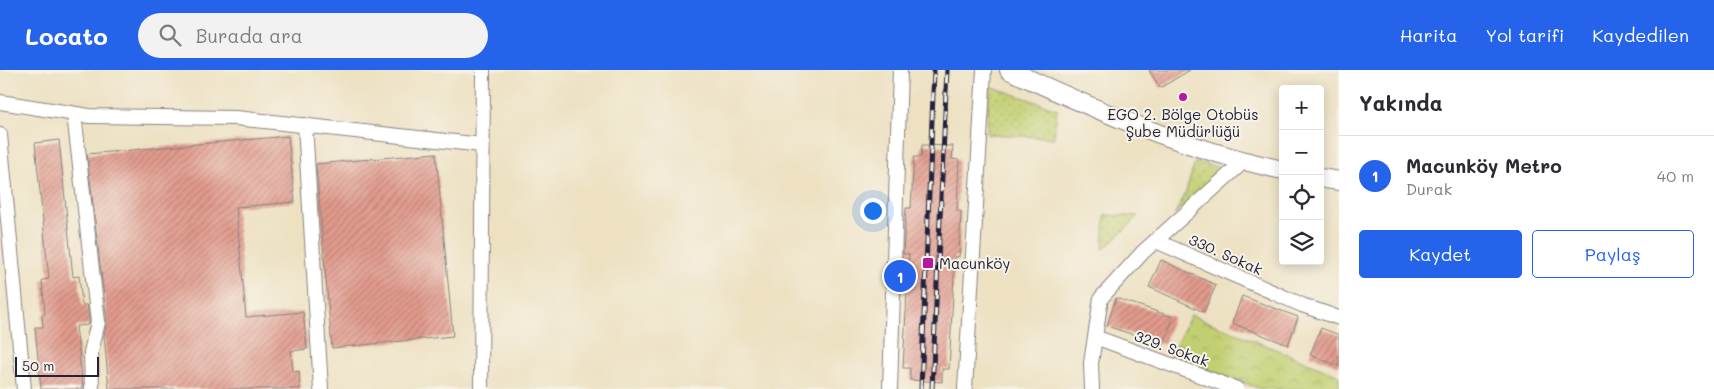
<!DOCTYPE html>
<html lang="tr">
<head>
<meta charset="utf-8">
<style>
  body { margin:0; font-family:Mali,sans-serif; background:#f2f2f3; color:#2b2b33 }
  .controls { position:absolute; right:15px; top:15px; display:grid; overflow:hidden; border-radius:5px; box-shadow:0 2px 12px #0003 }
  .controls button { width:45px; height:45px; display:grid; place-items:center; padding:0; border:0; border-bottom:1px solid #e1e1e2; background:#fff; color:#2b2b33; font:25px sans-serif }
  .scale { position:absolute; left:15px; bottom:12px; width:84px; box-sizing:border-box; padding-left:5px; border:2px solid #22223b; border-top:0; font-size:14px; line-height:18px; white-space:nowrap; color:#22223b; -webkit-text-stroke:4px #f7f3e8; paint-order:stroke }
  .you { position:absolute; left:872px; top:140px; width:18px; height:18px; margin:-12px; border:4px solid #fff; border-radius:50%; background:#1a73e8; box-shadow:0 0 0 8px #1a73e833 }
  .badge { display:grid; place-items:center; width:32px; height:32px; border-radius:50%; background:#2563eb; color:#fff; font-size:16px; font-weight:700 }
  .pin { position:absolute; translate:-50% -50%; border:2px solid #fff; box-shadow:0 1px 5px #0006 }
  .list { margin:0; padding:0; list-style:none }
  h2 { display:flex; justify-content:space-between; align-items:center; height:65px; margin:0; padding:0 20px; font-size:21px }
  h2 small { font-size:16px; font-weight:400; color:#7c7c81 }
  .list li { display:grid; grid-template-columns:32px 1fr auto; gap:15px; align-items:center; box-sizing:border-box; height:80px; padding:0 20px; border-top:1px solid #e1e1e2 }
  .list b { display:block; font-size:19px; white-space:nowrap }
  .list p { margin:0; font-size:16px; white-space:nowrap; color:#7c7c81 }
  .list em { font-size:16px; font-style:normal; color:#7c7c81 }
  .actions { display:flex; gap:10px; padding:15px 20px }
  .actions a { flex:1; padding:11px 0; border:1px solid #2563eb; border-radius:5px; text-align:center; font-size:18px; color:#2563eb }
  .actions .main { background:#2563eb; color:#fff }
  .icon { flex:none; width:28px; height:28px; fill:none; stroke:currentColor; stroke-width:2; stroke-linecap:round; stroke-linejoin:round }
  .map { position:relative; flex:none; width:1339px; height:319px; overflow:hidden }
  header { display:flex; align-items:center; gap:30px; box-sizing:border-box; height:70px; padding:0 25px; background:#2563eb; color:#fff }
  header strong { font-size:24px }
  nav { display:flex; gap:28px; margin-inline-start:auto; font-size:18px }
  .search { width:350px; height:45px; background:#f2f2f3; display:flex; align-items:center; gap:12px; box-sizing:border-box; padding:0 18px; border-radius:28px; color:#7c7c81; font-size:19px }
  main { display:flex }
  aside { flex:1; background:#fff }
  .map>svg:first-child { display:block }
  .grass { fill:url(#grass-dots); stroke:#727856 }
  .park { fill:url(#park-crowns); stroke:#727856 }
  .building { fill:url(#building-hatch) }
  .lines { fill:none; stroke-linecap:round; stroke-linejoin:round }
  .minor-casing { stroke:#88827e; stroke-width:16 }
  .major-casing { stroke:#88827e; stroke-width:20 }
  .minor { stroke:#fff; stroke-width:14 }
  .major { stroke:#fff; stroke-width:18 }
  .rail-casing { stroke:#22223b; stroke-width:5 }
  .rail { stroke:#f7f3e8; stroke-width:3; stroke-dasharray:9; stroke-linecap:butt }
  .poi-dot { fill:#b5179e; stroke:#f7f3e8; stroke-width:2 }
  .labels { text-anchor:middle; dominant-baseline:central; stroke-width:4; stroke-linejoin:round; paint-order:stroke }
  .poi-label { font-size:15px; fill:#22223b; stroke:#f7f3e8 }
  .street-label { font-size:15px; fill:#22223b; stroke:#f7f3e8 }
</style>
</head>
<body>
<header>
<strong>Locato</strong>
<div class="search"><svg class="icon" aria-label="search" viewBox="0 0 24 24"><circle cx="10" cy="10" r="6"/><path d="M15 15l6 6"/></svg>Burada ara</div>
<nav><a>Harita</a><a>Yol tarifi</a><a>Kaydedilen</a></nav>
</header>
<main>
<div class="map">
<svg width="1339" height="319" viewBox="0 0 1339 319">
  <defs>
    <pattern id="grass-dots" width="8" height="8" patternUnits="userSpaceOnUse" patternTransform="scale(1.25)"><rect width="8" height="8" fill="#c2cf71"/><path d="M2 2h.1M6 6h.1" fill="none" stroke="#a6b163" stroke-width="1.8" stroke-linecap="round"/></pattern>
    <pattern id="park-crowns" width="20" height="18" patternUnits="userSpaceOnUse" patternTransform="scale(1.25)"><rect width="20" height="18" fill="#c2cf71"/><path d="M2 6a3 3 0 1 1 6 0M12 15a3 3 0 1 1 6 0" fill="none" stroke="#a6b163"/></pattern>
    <pattern id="building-hatch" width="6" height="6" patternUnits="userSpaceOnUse" patternTransform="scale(1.25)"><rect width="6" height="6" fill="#e29b8d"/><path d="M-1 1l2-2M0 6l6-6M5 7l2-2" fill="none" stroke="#b77e74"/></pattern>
  </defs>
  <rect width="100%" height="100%" fill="#f7f3e8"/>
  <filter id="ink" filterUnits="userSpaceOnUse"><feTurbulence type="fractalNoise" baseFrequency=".02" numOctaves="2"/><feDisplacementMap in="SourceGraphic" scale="10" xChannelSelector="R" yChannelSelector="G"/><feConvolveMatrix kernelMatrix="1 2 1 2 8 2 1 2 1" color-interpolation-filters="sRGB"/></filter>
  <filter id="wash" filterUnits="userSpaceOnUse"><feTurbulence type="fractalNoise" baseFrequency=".0096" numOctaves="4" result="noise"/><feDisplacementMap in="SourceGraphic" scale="20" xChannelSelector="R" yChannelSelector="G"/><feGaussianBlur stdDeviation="1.12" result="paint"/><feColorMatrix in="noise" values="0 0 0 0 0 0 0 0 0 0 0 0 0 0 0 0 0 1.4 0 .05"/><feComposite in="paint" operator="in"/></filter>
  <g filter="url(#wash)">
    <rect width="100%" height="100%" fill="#ede1c2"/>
    <path class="grass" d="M 993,17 L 1057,39 L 1054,68 L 987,64 L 989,21 Z
      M 1195,92 L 1218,97 L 1219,104 L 1174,145 L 1185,125 Z
      M 1105,145 L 1139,146 L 1103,180 Z"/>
    <path class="park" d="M 1191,245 L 1339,305 L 1339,319 L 1261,319 L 1170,286 Z"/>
    <g id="blocks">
      <path class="building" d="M 1149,0 L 1190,0 L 1160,18 Z
        M 288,66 L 295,132 L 236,137 L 246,247 L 303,242 L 307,279 L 291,281 L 293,302 L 299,301 L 300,319 L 109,319 L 104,266 L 107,251 L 87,84 Z
        M 59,70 L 73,207 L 79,206 L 82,235 L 87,235 L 89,251 L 88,255 L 76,256 L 83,319 L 41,319 L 35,257 L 43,257 L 42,244 L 45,244 L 42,210 L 49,209 L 35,73 Z
        M 922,75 L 953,76 L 952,89 L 959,90 L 957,141 L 961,141 L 959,187 L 955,186 L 949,299 L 942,299 L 942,312 L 910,310 L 910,298 L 903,298 L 909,184 L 903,184 L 906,138 L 911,138 L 914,87 L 921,87 Z
        M 436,83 L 453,266 L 332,278 L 316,94 Z
        M 1161,190 L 1216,215 L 1204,242 L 1149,217 Z
        M 1242,226 L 1298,247 L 1288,275 L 1232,253 Z
        M 1116,228 L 1173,247 L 1164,275 L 1107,256 Z
        M 1321,258 L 1339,265 L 1339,296 L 1310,285 Z"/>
    </g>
  </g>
  <g filter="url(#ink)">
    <use href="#blocks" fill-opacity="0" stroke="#88827e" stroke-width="1"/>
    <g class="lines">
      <defs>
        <path id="minor" d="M 0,32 L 89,46 L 236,48 L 482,75
          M 74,44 L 98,252 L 91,282 L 92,319
          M 305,55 L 321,319
          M 0,65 L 24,319
          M 1156,171 L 1302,235 L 1339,248
          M 1095,267 L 1237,319
          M 481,319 L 483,0
          M 890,319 L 900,0
          M 965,319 L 984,0
          M 1092,319 L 1091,293 L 1101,228 L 1143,182 L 1243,92"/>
        <path id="major" d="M 1009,0 C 1098,41 1187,80 1283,100
          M 1320,108 L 1339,111"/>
      </defs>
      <use href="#minor" class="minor-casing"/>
      <use href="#major" class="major-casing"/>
      <use href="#minor" class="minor"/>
      <use href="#major" class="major"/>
      <defs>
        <path id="rail" d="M 921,319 L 934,0
          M 932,319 L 947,0"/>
      </defs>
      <use href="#rail" class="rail-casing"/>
      <use href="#rail" class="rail"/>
    </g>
  </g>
  <g class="poi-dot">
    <circle cx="1183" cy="27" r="5"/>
    <rect x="922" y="187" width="12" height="12" rx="2.5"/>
  </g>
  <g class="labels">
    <g class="poi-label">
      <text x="1183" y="44">EGO 2. Bölge Otobüs<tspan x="1183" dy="17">Şube Müdürlüğü</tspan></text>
      <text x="939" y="193" text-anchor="start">Macunköy</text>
    </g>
    <g class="street-label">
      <text transform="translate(1226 184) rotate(24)">330. Sokak</text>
      <text transform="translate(1172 278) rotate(20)">329. Sokak</text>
    </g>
  </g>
</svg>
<div class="controls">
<button>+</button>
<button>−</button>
<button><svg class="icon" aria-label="locate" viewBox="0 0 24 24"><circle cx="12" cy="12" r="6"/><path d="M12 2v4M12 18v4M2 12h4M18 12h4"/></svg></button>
<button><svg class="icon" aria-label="layers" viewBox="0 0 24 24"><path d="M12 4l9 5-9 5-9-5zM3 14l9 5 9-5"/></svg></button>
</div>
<div class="scale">50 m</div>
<div class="you"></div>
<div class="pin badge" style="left:900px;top:206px">1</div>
</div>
<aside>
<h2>Yakında<small></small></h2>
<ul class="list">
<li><span class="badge">1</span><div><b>Macunköy Metro</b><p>Durak</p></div><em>40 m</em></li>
</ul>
<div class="actions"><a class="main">Kaydet</a><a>Paylaş</a></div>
</aside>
</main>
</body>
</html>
